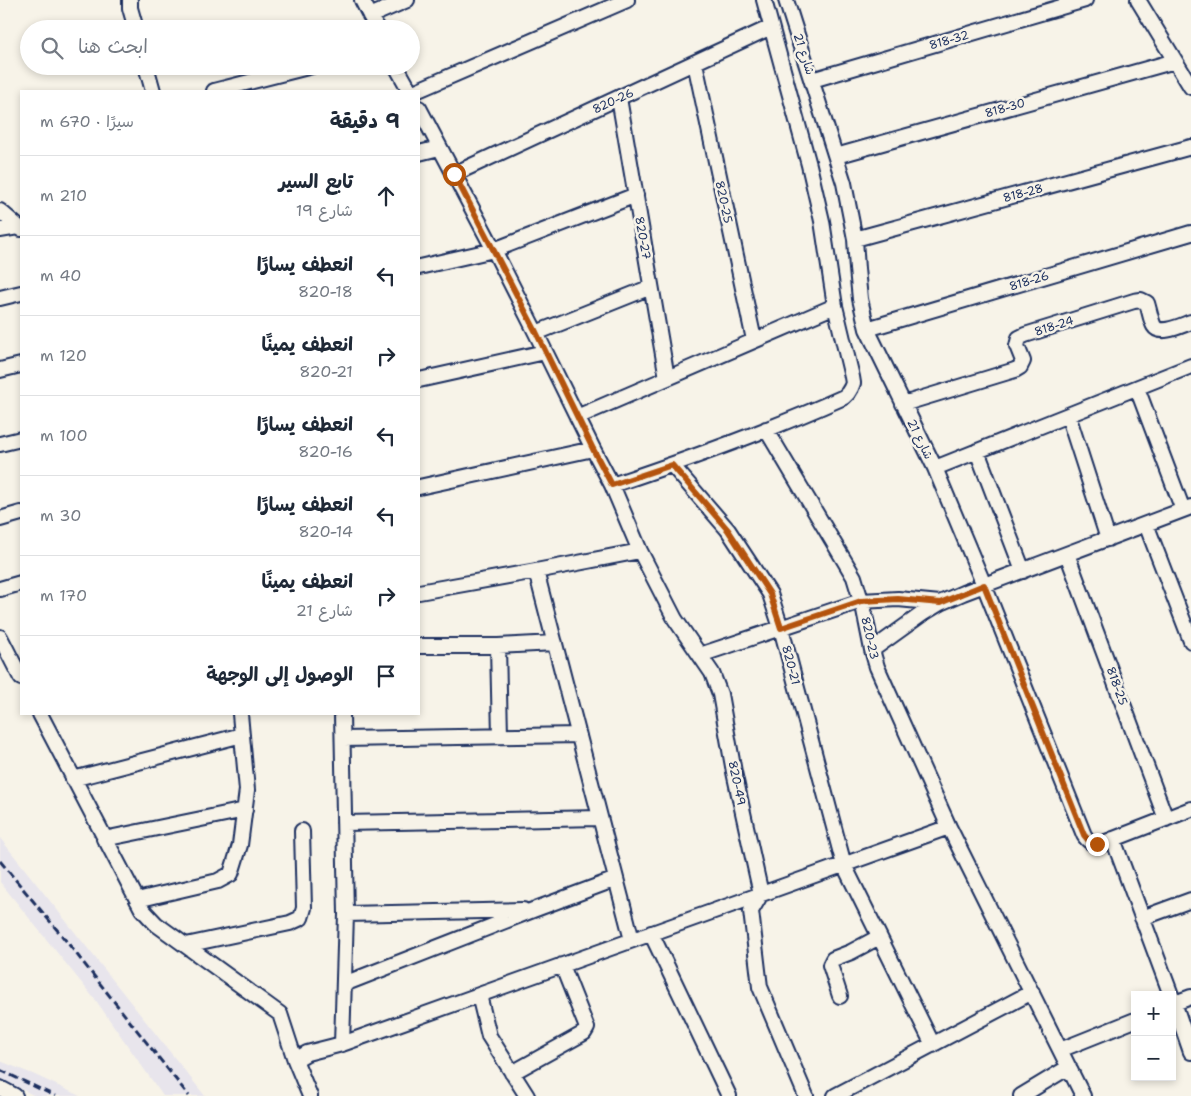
<!DOCTYPE html>
<html lang="ar">
<head>
<meta charset="utf-8">
<style>
  body { margin:0; font-family:"Shantell Sans","Playpen Sans Arabic",sans-serif; background:#f6f6f7; color:#1f2937; direction:rtl }
  .controls { position:absolute; right:15px; bottom:15px; display:grid; overflow:hidden; border-radius:0px; box-shadow:0 2px 8px #0003 }
  .controls button { width:45px; height:45px; display:grid; place-items:center; padding:0; border:0; border-bottom:1px solid #e0e1e3; background:#fff; color:#1f2937; font:25px sans-serif }
  .stop { position:absolute; width:15px; height:15px; margin:-11px; border:4px solid #b45309; border-radius:50%; background:#fff }
  .stop.end { background:#b45309; border-color:#fff; box-shadow:0 1px 5px #0008 }
  .list { margin:0; padding:0; list-style:none }
  h2 { display:flex; justify-content:space-between; align-items:center; height:65px; margin:0; padding:0 20px; font-size:21px }
  h2 small { font-size:16px; font-weight:400; color:#747a83 }
  .list li { display:grid; grid-template-columns:32px 1fr auto; gap:15px; align-items:center; box-sizing:border-box; height:80px; padding:0 20px; border-top:1px solid #e0e1e3 }
  .list b { display:block; font-size:19px; white-space:nowrap }
  .list p { margin:0; font-size:16px; white-space:nowrap; color:#747a83 }
  .list em { font-size:16px; font-style:normal; color:#747a83 }
  .icon { flex:none; width:28px; height:28px; fill:none; stroke:currentColor; stroke-width:2; stroke-linecap:round; stroke-linejoin:round }
  .map { position:relative; flex:none; width:1191px; height:1096px; overflow:hidden; direction:ltr }
  .search { position:absolute; background:#fff; box-shadow:0 2px 8px #0003; left:20px; top:20px; width:400px; height:55px; display:flex; align-items:center; gap:12px; box-sizing:border-box; padding:0 18px; border-radius:28px; color:#747a83; font-size:19px }
  .panel { position:absolute; background:#fff; box-shadow:0 2px 8px #0003; left:20px; top:90px; width:400px; height:625px; border-radius:0px; direction:rtl }
  .map>svg:first-child { display:block }
  .built { fill:#e8e5ec }
  .lines { fill:none; stroke-linecap:round; stroke-linejoin:round }
  .minor-casing { stroke:#1b2f5e; stroke-width:18 }
  .minor { stroke:#f7f3e8; stroke-width:14 }
  .rail { stroke:#1b2f5e; stroke-width:3; stroke-dasharray:8 4; stroke-linecap:butt }
  .route { stroke:#b45309; stroke-width:6 }
  .labels { text-anchor:middle; dominant-baseline:central; stroke-width:5; stroke-linejoin:round; paint-order:stroke }
  .street-label { font-size:12px; fill:#1b2f5e; stroke:#f7f3e8 }
</style>
</head>
<body>
<div class="map">
<svg width="1191" height="1096" viewBox="0 0 1191 1096">
  <rect width="100%" height="100%" fill="#f7f3e8"/>
  <filter id="ink" filterUnits="userSpaceOnUse"><feTurbulence type="fractalNoise" baseFrequency=".02" numOctaves="2"/><feDisplacementMap in="SourceGraphic" scale="10" xChannelSelector="R" yChannelSelector="G"/><feConvolveMatrix kernelMatrix="1 2 1 2 8 2 1 2 1" color-interpolation-filters="sRGB"/></filter>
  <g filter="url(#ink)">
    <path class="built" d="M 0,838 L 205,1096 L 163,1096 L 97,1002 L 0,882 Z
      M 0,1061 L 35,1075 L 80,1096 L 35,1096 L 0,1078 Z"/>
    <g class="lines">
      <defs>
        <path id="minor" d="M 130,0 L 130,8 L 136,29
          M 362,0 L 377,29
          M 786,0 L 844,183 L 855,239 L 857,269 L 860,299 L 867,329 L 935,468 L 984,585 L 1084,835 C 1088,842 1093,844 1101,844 L 1191,809
          M 1138,0 L 1191,87
          M 370,16 L 407,0
          M 695,63 L 754,340
          M 146,66 L 153,91
          M 396,66 L 410,91
          M 812,80 L 1085,0
          M 214,91 L 312,66
          M 416,91 L 627,0
          M 619,98 L 667,378
          M 419,108 L 494,250 L 536,333 L 593,449 L 612,485 L 640,551 L 675,619 L 712,673 L 720,694 L 734,772 L 761,894 L 751,911 L 760,987 L 806,1096
          M 419,153 L 439,148
          M 836,156 L 1175,61
          M 454,174 L 771,27
          M 0,211 L 21,229
          M 0,230 L 18,227
          M 855,239 L 1191,147
          M 419,267 L 494,250 L 636,195
          M 0,298 L 21,293
          M 867,329 L 1191,233
          M 536,333 L 651,287
          M 0,370 L 21,365
          M 419,380 L 545,352
          M 1137,388 L 1183,510
          M 903,404 L 1015,370 L 1020,367 L 1023,361 L 1017,346 L 1019,338 L 1025,335 L 1134,301 L 1141,300 L 1147,303 C 1149,309 1151,321 1154,326 C 1160,336 1182,325 1191,322
          M 1068,415 L 1108,539
          M 577,417 L 835,306
          M 766,429 L 854,577 L 864,610 L 872,650 L 877,667 L 949,827 L 1083,1096
          M 0,444 L 21,439
          M 977,451 L 1023,571
          M 672,465 L 728,530 L 770,594 L 781,628 L 844,865 L 933,1045
          M 935,468 L 1191,366
          M 612,485 C 690,459 768,431 844,397 L 848,393 L 851,388 L 853,383 L 852,377 L 835,306 L 822,221 L 809,165 L 764,0
          M 419,487 L 593,449
          M 0,519 L 21,513
          M 1146,524 L 1191,641
          M 1067,554 L 1166,819
          M 536,571 L 632,940
          M 0,589 L 21,583
          M 419,592 L 536,571 L 640,551
          M 0,637 L 21,678
          M 419,646 L 498,646
          M 872,650 L 922,614 L 940,603 L 963,593 L 1191,507
          M 700,655 L 861,601 L 898,599 L 940,603
          M 40,714 L 142,909 L 156,924 L 280,1014 L 295,1060 L 310,1096
          M 500,736 L 498,646 L 555,643
          M 343,739 L 579,735
          M 73,779 L 242,735
          M 344,823 L 600,818
          M 104,839 L 245,810
          M 1113,839 L 1171,995
          M 137,900 L 218,881 L 231,874 L 240,845 L 247,790 L 240,714
          M 346,914 L 523,910
          M 1142,918 L 1191,900
          M 651,933 L 729,1096
          M 186,945 L 290,923 L 301,918 L 304,908 L 302,831
          M 344,984 L 533,910 L 616,879
          M 479,995 L 489,1036 L 527,1096
          M 840,996 L 830,965 L 833,959 L 851,952 L 879,937
          M 1172,997 L 1191,1052
          M 1172,1004 L 1191,997
          M 342,1044 L 346,914 L 342,714
          M 1060,1050 L 1135,1020
          M 295,1060 L 307,1053 L 342,1044 L 949,827
          M 512,1073 L 584,1033 L 587,1028 L 562,965
          M 0,1088 L 15,1096
          M 835,1096 L 1032,992
          M 1021,1096 L 1069,1067"/>
      </defs>
      <use href="#minor" class="minor-casing"/>
      <use href="#minor" class="minor"/>
      <path class="rail" d="M 0,861 L 63,937 L 189,1096
        M 0,1070 L 55,1096"/>
    </g>
  </g>
  <g class="lines" filter="url(#ink)">
    <path class="route" d="M 454,174 L 536,332 L 593,449 L 612,485 L 672,465 L 728,530 L 770,594 L 781,628 L 861,601 L 898,599 L 940,603 L 984,585 L 1084,835 L 1089,841 L 1097,844"/>
  </g>
  <g class="labels">
    <g class="street-label">
      <text transform="translate(949 40) rotate(-16)">818-32</text>
      <text transform="translate(804 54) rotate(72)">شارع 21</text>
      <text transform="translate(613 101) rotate(-25)">820-26</text>
      <text transform="translate(1005 108) rotate(-16)">818-30</text>
      <text transform="translate(1023 193) rotate(-15)">818-28</text>
      <text transform="translate(724 202) rotate(78)">820-25</text>
      <text transform="translate(643 238) rotate(80)">820-27</text>
      <text transform="translate(1029 281) rotate(-17)">818-26</text>
      <text transform="translate(1054 326) rotate(-18)">818-24</text>
      <text transform="translate(920 439) rotate(64)">شارع 21</text>
      <text transform="translate(870 638) rotate(77)">820-23</text>
      <text transform="translate(791 665) rotate(75)">820-21</text>
      <text transform="translate(1117 686) rotate(70)">818-25</text>
      <text transform="translate(737 783) rotate(78)">820-49</text>
    </g>
  </g>
</svg>
<div class="controls">
<button>+</button>
<button>−</button>
</div>
<div class="stop" style="left:454px;top:174px"></div>
<div class="stop end" style="left:1097px;top:844px"></div>
<div class="search"><svg class="icon" aria-label="search" viewBox="0 0 24 24"><circle cx="10" cy="10" r="6"/><path d="M15 15l6 6"/></svg>ابحث هنا</div>
<section class="panel">
<h2>9 دقيقة<small>سيرًا · 670 m</small></h2>
<ul class="list">
<li><svg class="icon" aria-label="ahead" viewBox="0 0 24 24"><path d="M12 20V5M6 11l6-6 6 6"/></svg><div><b>تابع السير</b><p>شارع 19</p></div><em>210 m</em></li>
<li><svg class="icon" aria-label="left" viewBox="0 0 24 24"><path d="M17 20v-9H6M10 6l-5 5 5 5"/></svg><div><b>انعطف يسارًا</b><p>820-18</p></div><em>40 m</em></li>
<li><svg class="icon" aria-label="right" viewBox="0 0 24 24"><path d="M7 20v-9h11M14 6l5 5-5 5"/></svg><div><b>انعطف يمينًا</b><p>820-21</p></div><em>120 m</em></li>
<li><svg class="icon" aria-label="left" viewBox="0 0 24 24"><path d="M17 20v-9H6M10 6l-5 5 5 5"/></svg><div><b>انعطف يسارًا</b><p>820-16</p></div><em>100 m</em></li>
<li><svg class="icon" aria-label="left" viewBox="0 0 24 24"><path d="M17 20v-9H6M10 6l-5 5 5 5"/></svg><div><b>انعطف يسارًا</b><p>820-14</p></div><em>30 m</em></li>
<li><svg class="icon" aria-label="right" viewBox="0 0 24 24"><path d="M7 20v-9h11M14 6l5 5-5 5"/></svg><div><b>انعطف يمينًا</b><p>شارع 21</p></div><em>170 m</em></li>
<li><svg class="icon" aria-label="arrive" viewBox="0 0 24 24"><path d="M6 21V4h12l-3 4 3 4H6"/></svg><div><b>الوصول إلى الوجهة</b></div></li>
</ul>
</section>
</div>
</body>
</html>
